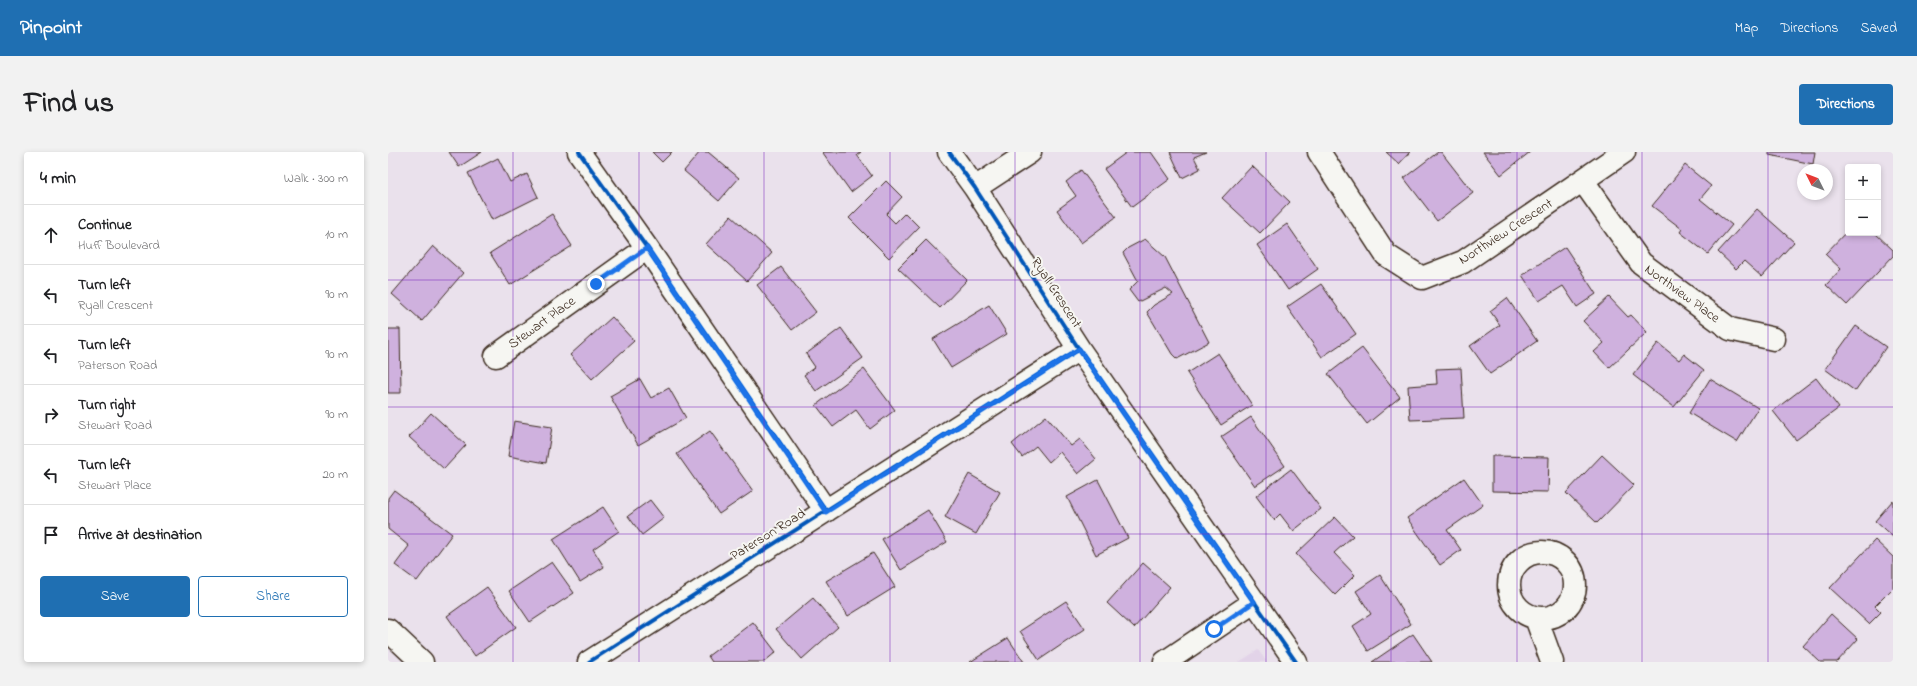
<!DOCTYPE html>
<html lang="en">
<head>
<meta charset="utf-8">
<style>
  body { margin:0; font-family:"Indie Flower",sans-serif; background:#f2f2f2; color:#202124 }
  .controls { position:absolute; right:12px; top:12px; display:grid; overflow:hidden; border-radius:4px; box-shadow:0 2px 6px #0003 }
  .controls button { width:36px; height:36px; display:grid; place-items:center; padding:0; border:0; border-bottom:1px solid #e0e0e0; background:#fff; color:#202124; font:20px sans-serif }
  .compass { position:absolute; left:1409px; top:12px; width:36px; height:36px; border-radius:50%; background:#fff; box-shadow:0 2px 6px #0003; rotate:312deg }
  .stop { position:absolute; width:12px; height:12px; margin:-9px; border:3px solid #1a73e8; border-radius:50%; background:#fff }
  .stop.end { background:#1a73e8; border-color:#fff; box-shadow:0 1px 4px #0008 }
  .list { margin:0; padding:0; list-style:none }
  h2 { display:flex; justify-content:space-between; align-items:center; height:52px; margin:0; padding:0 16px; font-size:17px }
  h2 small { font-size:13px; font-weight:400; color:#757577 }
  .list li { display:grid; grid-template-columns:26px 1fr auto; gap:12px; align-items:center; box-sizing:border-box; height:60px; padding:0 16px; border-top:1px solid #e0e0e0 }
  .list b { display:block; font-size:15px; white-space:nowrap }
  .list p { margin:0; font-size:13px; white-space:nowrap; color:#757577 }
  .list em { font-size:13px; font-style:normal; color:#757577 }
  .actions { display:flex; gap:8px; padding:12px 16px }
  .actions a { flex:1; padding:9px 0; border:1px solid #1f6fb2; border-radius:4px; text-align:center; font-size:14px; color:#1f6fb2 }
  .actions .main { background:#1f6fb2; color:#fff }
  .icon { flex:none; width:22px; height:22px; fill:none; stroke:currentColor; stroke-width:2; stroke-linecap:round; stroke-linejoin:round }
  .map { position:relative; flex:none; width:1505px; height:510px; overflow:hidden; border-radius:4px }
  header { display:flex; align-items:center; gap:24px; box-sizing:border-box; height:56px; padding:0 20px; background:#1f6fb2; color:#fff }
  header strong { font-size:19px }
  nav { display:flex; gap:22px; margin-inline-start:auto; font-size:14px }
  .intro { display:flex; align-items:center; justify-content:space-between; box-sizing:border-box; height:96px; padding:0 24px }
  h1 { margin:0; font-size:28px }
  .button { padding:10px 18px; border-radius:4px; background:#1f6fb2; color:#fff; font-size:14px; font-weight:700 }
  main { display:flex; gap:24px; padding:0 24px }
  aside { flex:1; background:#fff; border-radius:4px; box-shadow:0 2px 6px #0003 }
  .map>svg:first-child { display:block }
  .built { fill:#e2d3e8 }
  .building { fill:#cfb1de; stroke:#3b2a1e }
  .lines { fill:none; stroke-linecap:round; stroke-linejoin:round }
  .minor-casing { stroke:#3b2a1e; stroke-width:25 }
  .minor { stroke:#f6f6f2; stroke-width:22 }
  .cycleway-casing { stroke:#f6f6f2; stroke-width:6 }
  .cycleway { stroke:#0057b8; stroke-width:4 }
  .route { stroke:#1a73e8; stroke-width:5 }
  .grid { fill:none; stroke:#7b2cbf; stroke-width:1; stroke-opacity:0.55 }
  .labels { text-anchor:middle; dominant-baseline:central; stroke-width:4; stroke-linejoin:round; paint-order:stroke }
  .street-label { font-size:14px; fill:#3b2a1e; stroke:#f6f6f2 }
</style>
</head>
<body>
<header>
<strong>Pinpoint</strong>
<nav><a>Map</a><a>Directions</a><a>Saved</a></nav>
</header>
<div class="intro"><h1>Find us</h1><a class="button">Directions</a></div>
<main>
<aside>
<h2>4 min<small>Walk · 300 m</small></h2>
<ul class="list">
<li><svg class="icon" aria-label="ahead" viewBox="0 0 24 24"><path d="M12 20V5M6 11l6-6 6 6"/></svg><div><b>Continue</b><p>Huff Boulevard</p></div><em>10 m</em></li>
<li><svg class="icon" aria-label="left" viewBox="0 0 24 24"><path d="M17 20v-9H6M10 6l-5 5 5 5"/></svg><div><b>Turn left</b><p>Ryall Crescent</p></div><em>90 m</em></li>
<li><svg class="icon" aria-label="left" viewBox="0 0 24 24"><path d="M17 20v-9H6M10 6l-5 5 5 5"/></svg><div><b>Turn left</b><p>Paterson Road</p></div><em>90 m</em></li>
<li><svg class="icon" aria-label="right" viewBox="0 0 24 24"><path d="M7 20v-9h11M14 6l5 5-5 5"/></svg><div><b>Turn right</b><p>Stewart Road</p></div><em>90 m</em></li>
<li><svg class="icon" aria-label="left" viewBox="0 0 24 24"><path d="M17 20v-9H6M10 6l-5 5 5 5"/></svg><div><b>Turn left</b><p>Stewart Place</p></div><em>20 m</em></li>
<li><svg class="icon" aria-label="arrive" viewBox="0 0 24 24"><path d="M6 21V4h12l-3 4 3 4H6"/></svg><div><b>Arrive at destination</b></div></li>
</ul>
<div class="actions"><a class="main">Save</a><a>Share</a></div>
</aside>
<div class="map">
<svg width="1505" height="510" viewBox="0 0 1505 510">
  <rect width="100%" height="100%" fill="#eae1ec"/>
  <filter id="ink" filterUnits="userSpaceOnUse"><feTurbulence type="fractalNoise" baseFrequency=".025" numOctaves="2"/><feDisplacementMap in="SourceGraphic" scale="8" xChannelSelector="R" yChannelSelector="G"/><feConvolveMatrix kernelMatrix="1 2 1 2 8 2 1 2 1" color-interpolation-filters="sRGB"/></filter>
  <g filter="url(#ink)">
    <path class="built" d="M 870,498 L 879,510 L 851,510 Z"/>
    <path class="building" d="M 61,0 L 94,0 L 71,15 Z
      M 264,0 L 284,0 L 274,10 Z
      M 312,0 L 320,0 L 351,26 L 331,49 L 296,19 Z
      M 436,0 L 473,0 L 469,3 L 484,24 L 463,40 L 435,1 Z
      M 739,0 L 763,0 L 782,27 L 744,55 L 716,17 Z
      M 782,0 L 818,0 L 806,5 L 812,17 L 794,26 Z
      M 998,0 L 1022,0 L 1011,12 Z
      M 1050,0 L 1053,0 L 1085,41 L 1049,69 L 1016,26 Z
      M 1095,0 L 1142,0 L 1113,23 Z
      M 1381,0 L 1427,0 L 1425,12 L 1381,3 Z
      M 110,6 L 122,30 L 139,22 L 150,45 L 104,68 L 80,21 Z
      M 1297,13 L 1323,34 L 1312,47 L 1344,73 L 1320,102 L 1292,80 L 1294,77 L 1264,54 Z
      M 864,14 L 902,50 L 872,81 L 834,46 Z
      M 693,18 L 728,65 L 693,91 L 669,58 L 688,44 L 678,30 Z
      M 498,29 L 514,45 L 498,62 L 507,71 L 517,61 L 531,75 L 501,106 L 461,66 Z
      M 1369,57 L 1406,90 L 1374,125 L 1356,109 L 1348,117 L 1330,100 Z
      M 164,62 L 184,94 L 122,133 L 102,101 Z
      M 343,64 L 384,101 L 359,129 L 318,92 Z
      M 899,72 L 930,117 L 900,138 L 869,93 Z
      M 1460,78 L 1460,81 L 1487,81 L 1505,98 L 1505,104 L 1459,153 L 1438,133 L 1453,117 L 1437,102 Z
      M 757,87 L 777,105 L 821,190 L 789,207 L 784,202 L 759,160 L 766,153 L 785,142 L 778,136 L 750,150 L 741,138 L 750,129 L 735,101 L 740,96 Z
      M 538,88 L 579,128 L 552,156 L 510,116 Z
      M 45,94 L 75,121 L 34,169 L 4,142 Z
      M 1177,95 L 1208,142 L 1189,155 L 1175,134 L 1151,149 L 1134,123 Z
      M 393,115 L 428,160 L 404,178 L 369,133 Z
      M 933,132 L 968,182 L 934,205 L 899,155 Z
      M 1221,145 L 1240,165 L 1243,163 L 1259,180 L 1221,216 L 1206,200 L 1216,191 L 1195,169 Z
      M 1119,146 L 1149,189 L 1102,222 L 1082,194 L 1112,173 L 1102,159 Z
      M 601,153 L 619,182 L 563,216 L 545,187 Z
      M 224,165 L 246,189 L 204,227 L 182,203 Z
      M 1468,174 L 1498,195 L 1467,239 L 1437,217 Z
      M 453,176 L 475,206 L 428,239 L 416,223 L 427,215 L 418,202 Z
      M 0,177 L 12,177 L 13,241 L 0,241 Z
      M 1270,191 L 1291,208 L 1296,202 L 1316,218 L 1286,255 L 1245,223 Z
      M 974,196 L 1012,245 L 979,272 L 940,222 Z
      M 830,201 L 864,253 L 833,273 L 799,221 Z
      M 1073,216 L 1076,266 L 1022,268 L 1020,234 L 1049,232 L 1048,217 Z
      M 476,217 L 507,258 L 482,277 L 468,258 L 445,275 L 428,253 Z
      M 1428,226 L 1451,256 L 1408,288 L 1385,259 Z
      M 252,227 L 263,246 L 281,236 L 298,266 L 250,293 L 222,244 Z
      M 1322,227 L 1370,256 L 1349,290 L 1301,261 Z
      M 43,261 L 78,293 L 56,317 L 21,285 Z
      M 658,264 L 683,294 L 692,287 L 708,307 L 690,322 L 672,300 L 661,310 L 648,294 L 634,305 L 624,292 Z
      M 863,265 L 897,314 L 867,334 L 833,285 Z
      M 126,269 L 164,275 L 158,311 L 120,304 Z
      M 322,279 L 365,339 L 331,362 L 289,302 Z
      M 1214,303 L 1246,333 L 1209,371 L 1178,341 Z
      M 1104,304 L 1161,305 L 1160,340 L 1104,339 Z
      M 903,317 L 933,357 L 905,379 L 892,362 L 886,368 L 868,344 Z
      M 581,322 L 612,340 L 588,382 L 557,365 Z
      M 1076,326 L 1095,353 L 1059,378 L 1073,398 L 1052,413 L 1019,366 Z
      M 710,328 L 740,386 L 708,403 L 679,345 Z
      M 6,338 L 64,382 L 29,429 L 7,413 L 21,394 L 0,377 L 0,346 Z
      M 262,348 L 276,366 L 254,383 L 240,364 Z
      M 1505,348 L 1505,385 L 1487,369 Z
      M 215,355 L 231,379 L 205,397 L 216,415 L 192,430 L 165,387 Z
      M 540,358 L 559,390 L 513,418 L 494,387 Z
      M 947,365 L 965,384 L 946,401 L 967,423 L 947,443 L 908,402 Z
      M 1487,388 L 1505,405 L 1505,436 L 1487,454 L 1493,460 L 1481,472 L 1442,436 Z
      M 485,401 L 507,435 L 460,464 L 438,429 Z
      M 164,410 L 186,441 L 142,470 L 121,439 Z
      M 755,411 L 782,435 L 746,476 L 719,451 Z
      M 992,423 L 1023,472 L 980,499 L 965,474 L 983,462 L 968,439 Z
      M 99,435 L 128,475 L 87,504 L 59,464 Z
      M 425,446 L 450,475 L 414,507 L 388,477 Z
      M 678,449 L 697,477 L 651,508 L 632,479 Z
      M 1443,462 L 1470,487 L 1449,510 L 1432,510 L 1415,494 Z
      M 365,470 L 388,500 L 376,510 L 324,510 L 320,504 Z
      M 1025,482 L 1044,510 L 984,510 Z
      M 620,486 L 636,510 L 582,510 Z"/>
    <g class="lines">
      <defs>
        <path id="minor" d="M 191,0 L 259,96 L 438,359
          M 561,0 L 587,36 L 691,197 L 908,510
          M 931,0 L 998,103 L 1034,126 L 1075,110 L 1236,0
          M 1195,29 L 1253,111 L 1342,177 L 1386,187
          M 587,36 L 642,0
          M 108,204 L 259,96
          M1121 433a33 33 0 1 1 66 0a33 33 0 1 1-66 0Z
          M 1148,466 L 1164,510
          M 0,478 L 34,510
          M 201,510 L 691,197
          M 777,510 L 866,450"/>
      </defs>
      <use href="#minor" class="minor-casing"/>
      <use href="#minor" class="minor"/>
      <defs>
        <path id="cycleway" d="M 191,0 L 259,96 L 438,359
          M 561,0 L 587,36 L 691,197 L 908,510
          M 201,510 L 691,197"/>
      </defs>
      <use href="#cycleway" class="cycleway-casing"/>
      <use href="#cycleway" class="cycleway"/>
    </g>
  </g>
  <g class="lines" filter="url(#ink)">
    <path class="route" d="M 208,132 L 259,96 L 438,360 L 691,197 L 866,450 L 826,477"/>
  </g>
  <path class="grid" d="M 125,0 L 125,510M 251,0 L 251,510M 376,0 L 376,510M 502,0 L 502,510M 627,0 L 627,510M 752,0 L 752,510M 878,0 L 878,510M 1003,0 L 1003,510M 1129,0 L 1129,510M 1254,0 L 1254,510M 1380,0 L 1380,510M 0,128 L 1505,128M 0,255 L 1505,255M 0,382 L 1505,382"/>
  <g class="labels">
    <g class="street-label">
      <text transform="translate(1118 80) rotate(-33)">Northview Crescent</text>
      <text transform="translate(668 141) rotate(57)">Ryall Crescent</text>
      <text transform="translate(1294 142) rotate(36)">Northview Place</text>
      <text transform="translate(154 171) rotate(-36)">Stewart Place</text>
      <text transform="translate(380 383) rotate(-32)">Paterson Road</text>
    </g>
  </g>
</svg>
<div class="controls">
<button>+</button>
<button>−</button>
</div>
<svg class="compass" viewBox="-18 -18 36 36"><path d="M0-13l5 13h-10z" fill="#e53935"/><path d="M0 13l5-13h-10z" fill="#757577"/></svg>
<div class="stop" style="left:826px;top:477px"></div>
<div class="stop end" style="left:208px;top:132px"></div>
</div>
</main>
</body>
</html>
